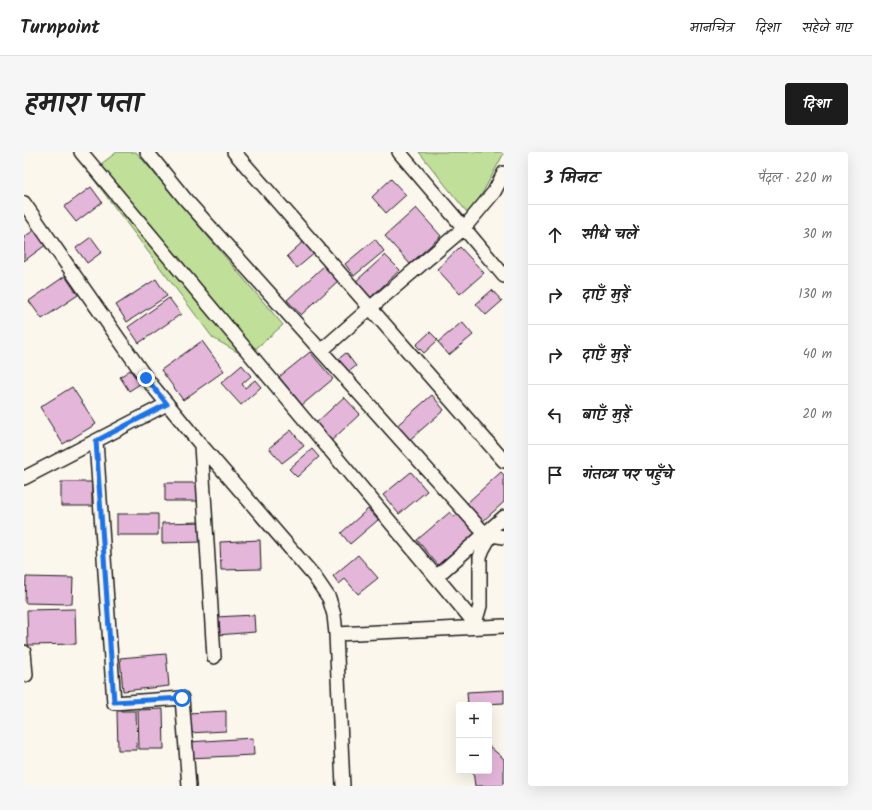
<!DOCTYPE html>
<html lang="hi">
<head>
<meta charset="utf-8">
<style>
  body { margin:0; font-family:Kalam,"Playpen Sans Deva",sans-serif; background:#f6f6f6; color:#222 }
  .controls { position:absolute; right:12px; bottom:12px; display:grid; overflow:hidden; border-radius:4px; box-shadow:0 4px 16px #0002 }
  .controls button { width:36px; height:36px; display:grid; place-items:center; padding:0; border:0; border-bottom:1px solid #e0e0e0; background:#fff; color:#222; font:20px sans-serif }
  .stop { position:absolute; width:12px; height:12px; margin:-9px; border:3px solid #1a73e8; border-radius:50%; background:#fff }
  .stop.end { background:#1a73e8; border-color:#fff; box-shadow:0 1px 4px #0008 }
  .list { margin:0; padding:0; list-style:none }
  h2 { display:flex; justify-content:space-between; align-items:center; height:52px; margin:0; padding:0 16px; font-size:17px }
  h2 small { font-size:13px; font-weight:400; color:#767676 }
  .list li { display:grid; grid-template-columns:26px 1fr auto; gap:12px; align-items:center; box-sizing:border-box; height:60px; padding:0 16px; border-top:1px solid #e0e0e0 }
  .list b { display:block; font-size:15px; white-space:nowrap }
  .list em { font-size:13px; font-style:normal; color:#767676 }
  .icon { flex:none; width:22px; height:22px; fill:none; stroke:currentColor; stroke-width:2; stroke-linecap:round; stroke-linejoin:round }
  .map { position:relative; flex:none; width:480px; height:634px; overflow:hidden; border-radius:4px }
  header { display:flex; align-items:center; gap:24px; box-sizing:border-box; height:56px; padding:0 20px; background:#fff; border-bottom:1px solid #e0e0e0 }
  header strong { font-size:19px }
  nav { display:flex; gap:22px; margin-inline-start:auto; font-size:14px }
  .intro { display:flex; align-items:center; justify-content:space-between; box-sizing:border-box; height:96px; padding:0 24px }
  h1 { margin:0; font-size:28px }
  .button { padding:10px 18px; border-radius:4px; background:#1c1c1c; color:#fff; font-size:14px; font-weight:700 }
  main { display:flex; gap:24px; padding:0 24px }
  aside { flex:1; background:#fff; border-radius:4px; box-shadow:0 4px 16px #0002 }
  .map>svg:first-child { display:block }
  .green { fill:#c0e099; stroke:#6e7e5a }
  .building { fill:#e4b6da; stroke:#1c1c1c }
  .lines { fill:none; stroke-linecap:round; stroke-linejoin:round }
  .minor-casing { stroke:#1c1c1c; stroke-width:16 }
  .minor { stroke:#fbf7ec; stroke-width:13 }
  .route { stroke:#1a73e8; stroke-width:5 }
</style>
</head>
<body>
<header>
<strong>Turnpoint</strong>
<nav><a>मानचित्र</a><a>दिशा</a><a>सहेजे गए</a></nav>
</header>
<div class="intro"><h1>हमारा पता</h1><a class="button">दिशा</a></div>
<main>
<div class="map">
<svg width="480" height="634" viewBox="0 0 480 634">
  <rect width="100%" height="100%" fill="#fbf7ec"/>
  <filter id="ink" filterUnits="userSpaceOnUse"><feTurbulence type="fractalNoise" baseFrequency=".025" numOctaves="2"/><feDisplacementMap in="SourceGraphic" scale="8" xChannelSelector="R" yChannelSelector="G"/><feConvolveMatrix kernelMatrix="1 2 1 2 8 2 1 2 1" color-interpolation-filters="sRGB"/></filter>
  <g filter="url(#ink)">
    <path class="green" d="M 93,0 L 112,0 L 259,173 L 222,205 L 189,186 L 65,21 Z
      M 395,0 L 480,0 L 480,1 L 446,64 Z"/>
    <path class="building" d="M 367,27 L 382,43 L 362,61 L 348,45 Z
      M 67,35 L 78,50 L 52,70 L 40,55 Z
      M 392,56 L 417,84 L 386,112 L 361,84 Z
      M 12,77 L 23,92 L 0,109 L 0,85 Z
      M 67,85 L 78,100 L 63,111 L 52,96 Z
      M 351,87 L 360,99 L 330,124 L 321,112 Z
      M 281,88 L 292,100 L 273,116 L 263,104 Z
      M 436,95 L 460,121 L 436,142 L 413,117 Z
      M 361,103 L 376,118 L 346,146 L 331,130 Z
      M 301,113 L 315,128 L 277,163 L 263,148 Z
      M 41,124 L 54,143 L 18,167 L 5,149 Z
      M 132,127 L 143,144 L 103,170 L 92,153 Z
      M 468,138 L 478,149 L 462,163 L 452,152 Z
      M 145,146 L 157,162 L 115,191 L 104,175 Z
      M 438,170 L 449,183 L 425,203 L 414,190 Z
      M 406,180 L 414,188 L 400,201 L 392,193 Z
      M 178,189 L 200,219 L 159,248 L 137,218 Z
      M 286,200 L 309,227 L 278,253 L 255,225 Z
      M 322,201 L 332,214 L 323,221 L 313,208 Z
      M 218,213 L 227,224 L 218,232 L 221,236 L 231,228 L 237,235 L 217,253 L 197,231 Z
      M 106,218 L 116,232 L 105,239 L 96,225 Z
      M 48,235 L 72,272 L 39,292 L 16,255 Z
      M 408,243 L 420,258 L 383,290 L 370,276 Z
      M 320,245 L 336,262 L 307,289 L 291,272 Z
      M 267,278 L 280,294 L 258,311 L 245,296 Z
      M 288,297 L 295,305 L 273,325 L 265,317 Z
      M 387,320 L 403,339 L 375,362 L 359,343 Z
      M 477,320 L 480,323 L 480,350 L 458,370 L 442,352 Z
      M 37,330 L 68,330 L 68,354 L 37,354 Z
      M 141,331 L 177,331 L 177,349 L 141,349 Z
      M 344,357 L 354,368 L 326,392 L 317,381 Z
      M 426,360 L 430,365 L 436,360 L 453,380 L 414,413 L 393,388 Z
      M 93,362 L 134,362 L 134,383 L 93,383 Z
      M 179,370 L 179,390 L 138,391 L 138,371 Z
      M 236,388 L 237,417 L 197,418 L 196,390 Z
      M 334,403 L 354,426 L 334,442 L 321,427 L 315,432 L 309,424 Z
      M 2,425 L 49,426 L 48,452 L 1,451 Z
      M 51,457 L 52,492 L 4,493 L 3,458 Z
      M 230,463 L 231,480 L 193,483 L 192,465 Z
      M 142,502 L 145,534 L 99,539 L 96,506 Z
      M 480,538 L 480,551 L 444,553 L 443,540 Z
      M 139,557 L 140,597 L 115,597 L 114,558 Z
      M 93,559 L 112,559 L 113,598 L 94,598 Z
      M 202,559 L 202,579 L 164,581 L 164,561 Z
      M 229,586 L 230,603 L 165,606 L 164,590 Z
      M 465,594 L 480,607 L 480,634 L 451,634 L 449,619 L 465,619 Z"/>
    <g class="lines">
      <defs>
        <path id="minor" d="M 57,0 L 454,475
          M 123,0 L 162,48 L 461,382 L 480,385
          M 210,0 L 480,309
          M 375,0 L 440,76 L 480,124
          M 0,51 L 122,226 L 177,293 L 290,424 L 305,446 L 310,463 L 312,482 L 319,634
          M 297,199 L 346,156 L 440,76 L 470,40 L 480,21
          M 72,289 L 90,551 L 158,546 L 165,634
          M 177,293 L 190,505
          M 0,326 L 143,252
          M 412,425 L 480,365
          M 451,471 L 456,454 L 456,405 L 459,397 L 467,383
          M 312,482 L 480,474
          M 0,500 L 2,523"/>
      </defs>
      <use href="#minor" class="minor-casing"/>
      <use href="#minor" class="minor"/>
    </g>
  </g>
  <g class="lines" filter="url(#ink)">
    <path class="route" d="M 122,226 L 143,252 L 72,289 L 90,550 L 158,546"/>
  </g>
</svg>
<div class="controls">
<button>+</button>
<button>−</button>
</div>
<div class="stop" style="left:158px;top:546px"></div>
<div class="stop end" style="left:122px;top:226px"></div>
</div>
<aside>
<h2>3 मिनट<small>पैदल · 220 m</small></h2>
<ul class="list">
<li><svg class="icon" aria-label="ahead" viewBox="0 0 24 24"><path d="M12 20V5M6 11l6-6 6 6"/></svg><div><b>सीधे चलें</b></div><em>30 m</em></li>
<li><svg class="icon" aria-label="right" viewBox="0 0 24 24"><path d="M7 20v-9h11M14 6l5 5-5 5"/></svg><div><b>दाएँ मुड़ें</b></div><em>130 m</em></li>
<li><svg class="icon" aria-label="right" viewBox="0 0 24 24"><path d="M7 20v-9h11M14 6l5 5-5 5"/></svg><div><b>दाएँ मुड़ें</b></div><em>40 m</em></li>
<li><svg class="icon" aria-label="left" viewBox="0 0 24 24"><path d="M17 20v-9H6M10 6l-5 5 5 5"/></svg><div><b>बाएँ मुड़ें</b></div><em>20 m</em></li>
<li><svg class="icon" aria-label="arrive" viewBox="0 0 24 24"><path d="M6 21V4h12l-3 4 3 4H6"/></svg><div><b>गंतव्य पर पहुँचे</b></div></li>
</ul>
</aside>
</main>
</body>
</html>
